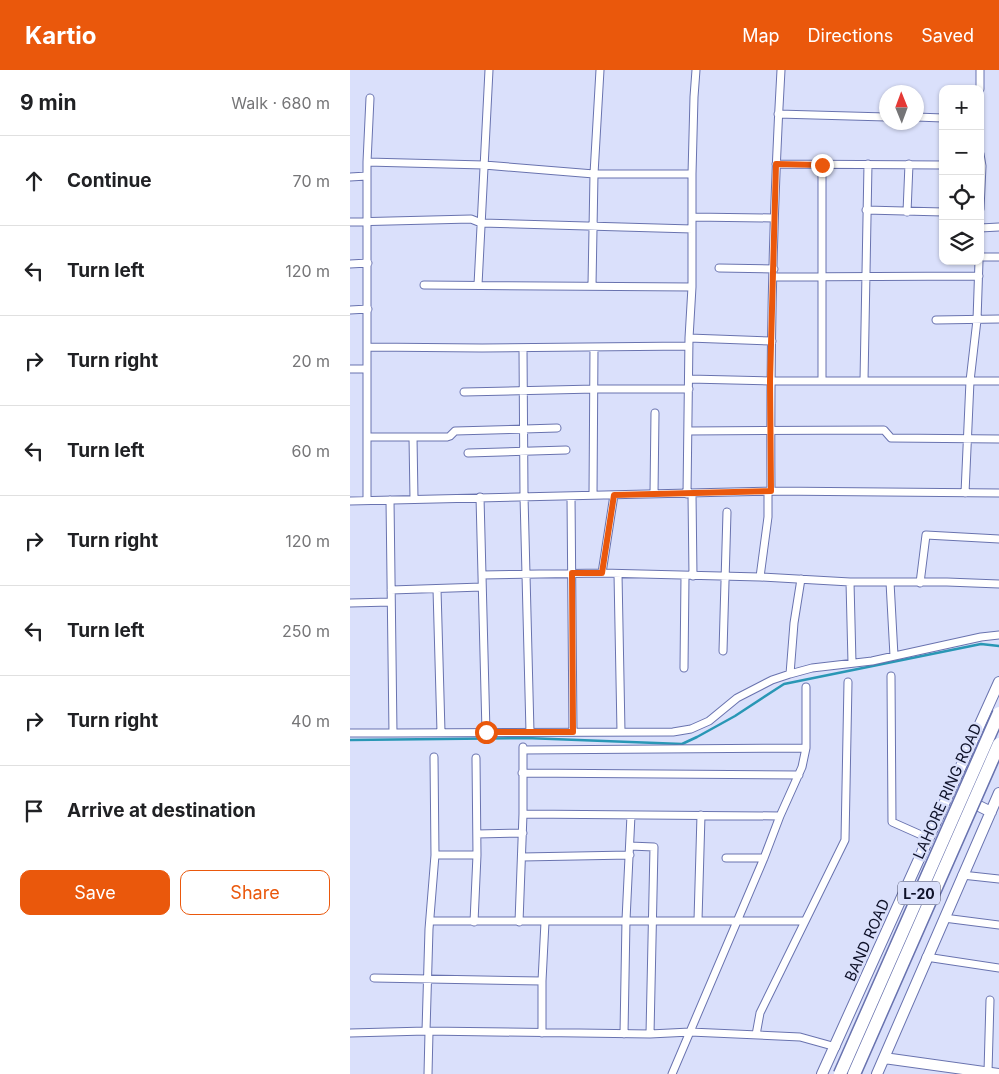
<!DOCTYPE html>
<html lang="en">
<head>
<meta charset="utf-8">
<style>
  body { margin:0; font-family:Inter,sans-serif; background:#f6f6f6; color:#202124 }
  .controls { position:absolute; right:15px; top:15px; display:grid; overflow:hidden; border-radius:10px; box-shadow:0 1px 4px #0004 }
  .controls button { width:45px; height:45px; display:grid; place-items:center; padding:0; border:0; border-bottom:1px solid #e0e0e0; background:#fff; color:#202124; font:25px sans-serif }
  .compass { position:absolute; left:529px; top:15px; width:45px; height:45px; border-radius:50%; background:#fff; box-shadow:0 1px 4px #0004; rotate:359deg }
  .stop { position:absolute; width:15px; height:15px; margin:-11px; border:4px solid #ea580c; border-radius:50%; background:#fff }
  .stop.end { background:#ea580c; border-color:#fff; box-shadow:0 1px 5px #0008 }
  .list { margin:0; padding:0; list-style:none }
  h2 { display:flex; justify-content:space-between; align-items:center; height:65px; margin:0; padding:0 20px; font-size:21px }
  h2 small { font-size:16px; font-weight:400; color:#757577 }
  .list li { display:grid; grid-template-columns:32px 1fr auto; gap:15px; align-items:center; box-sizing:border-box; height:90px; padding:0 20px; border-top:1px solid #e0e0e0 }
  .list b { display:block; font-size:19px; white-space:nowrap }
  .list em { font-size:16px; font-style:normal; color:#757577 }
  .actions { display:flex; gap:10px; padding:15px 20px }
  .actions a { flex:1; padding:11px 0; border:1px solid #ea580c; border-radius:10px; text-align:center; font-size:18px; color:#ea580c }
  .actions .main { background:#ea580c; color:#fff }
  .icon { flex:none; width:28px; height:28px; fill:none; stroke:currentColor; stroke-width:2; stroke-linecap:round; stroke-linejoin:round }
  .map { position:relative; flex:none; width:649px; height:1004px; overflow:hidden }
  header { display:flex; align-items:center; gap:30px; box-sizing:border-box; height:70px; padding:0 25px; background:#ea580c; color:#fff }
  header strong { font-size:24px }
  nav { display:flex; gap:28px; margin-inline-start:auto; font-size:18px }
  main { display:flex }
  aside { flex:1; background:#fff }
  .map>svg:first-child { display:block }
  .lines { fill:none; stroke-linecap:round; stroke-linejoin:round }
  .stream { stroke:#2997b5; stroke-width:2.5 }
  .street-casing { stroke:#6973af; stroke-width:9 }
  .secondary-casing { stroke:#6973af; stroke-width:12 }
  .street { stroke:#fff; stroke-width:7 }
  .secondary { stroke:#fff; stroke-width:10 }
  .highway-bridge-casing { stroke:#6973af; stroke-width:15; stroke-linecap:butt }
  .highway-bridge { stroke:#fff; stroke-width:12 }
  .route { stroke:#ea580c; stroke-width:6 }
  .labels { text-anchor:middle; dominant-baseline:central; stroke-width:5; stroke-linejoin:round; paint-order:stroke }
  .shield { fill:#dae0fb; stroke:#4b4f67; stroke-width:1 }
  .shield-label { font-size:14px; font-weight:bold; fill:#0e1128 }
  .street-label { font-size:15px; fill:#0e1128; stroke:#dae0fb }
</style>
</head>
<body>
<header>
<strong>Kartio</strong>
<nav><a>Map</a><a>Directions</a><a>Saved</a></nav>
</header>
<main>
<aside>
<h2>9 min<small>Walk · 680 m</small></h2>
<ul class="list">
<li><svg class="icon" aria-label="ahead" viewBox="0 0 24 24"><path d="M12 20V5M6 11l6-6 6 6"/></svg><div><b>Continue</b></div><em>70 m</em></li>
<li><svg class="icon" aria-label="left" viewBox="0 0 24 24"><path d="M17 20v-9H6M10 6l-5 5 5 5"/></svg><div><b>Turn left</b></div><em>120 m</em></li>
<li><svg class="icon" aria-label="right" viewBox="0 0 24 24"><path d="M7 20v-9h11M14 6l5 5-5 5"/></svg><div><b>Turn right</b></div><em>20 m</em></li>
<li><svg class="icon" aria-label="left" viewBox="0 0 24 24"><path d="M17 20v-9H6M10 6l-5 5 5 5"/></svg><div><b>Turn left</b></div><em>60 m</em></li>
<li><svg class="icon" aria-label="right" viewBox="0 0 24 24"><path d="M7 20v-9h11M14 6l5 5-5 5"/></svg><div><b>Turn right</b></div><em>120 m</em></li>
<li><svg class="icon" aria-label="left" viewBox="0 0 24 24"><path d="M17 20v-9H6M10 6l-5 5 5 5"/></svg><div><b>Turn left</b></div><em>250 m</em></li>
<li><svg class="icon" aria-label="right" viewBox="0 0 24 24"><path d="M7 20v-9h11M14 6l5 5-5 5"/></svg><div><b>Turn right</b></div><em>40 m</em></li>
<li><svg class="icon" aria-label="arrive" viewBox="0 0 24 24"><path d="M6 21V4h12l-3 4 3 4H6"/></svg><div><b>Arrive at destination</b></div></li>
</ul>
<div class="actions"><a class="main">Save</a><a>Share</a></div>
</aside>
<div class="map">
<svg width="649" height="1004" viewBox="0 0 649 1004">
  <rect width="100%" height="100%" fill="#dae0fb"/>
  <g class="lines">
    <path class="stream" d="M 0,670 L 176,668 L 332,674 L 347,667 L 385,646 L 434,614 L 631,574 L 649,576"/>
    <defs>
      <path id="street" d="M 630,19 L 630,0
        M 428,44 L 536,47
        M 566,47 L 593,48
        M 630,84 L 632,96 L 630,139
        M 17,92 L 134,95 L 244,104 L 342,104
        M 426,94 L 593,95
        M 0,107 L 17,106
        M 516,140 L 593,142
        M 557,142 L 559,94
        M 342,147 L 424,148
        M 0,152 L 121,149 L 131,153 L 342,159
        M 630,158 L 649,157
        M 630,187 L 649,187
        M 0,194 L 18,193
        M 369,198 L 424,199
        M 424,207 L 629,206
        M 74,215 L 342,217
        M 128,215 L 139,0
        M 242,215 L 244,104 L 250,0
        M 0,240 L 18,239
        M 586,250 L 649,249
        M 339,268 L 422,271
        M 18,277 L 132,278 L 339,276
        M 173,278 L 174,426 L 180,662
        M 0,299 L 17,299
        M 339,309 L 420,311 L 649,311
        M 472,311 L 472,95
        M 514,311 L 518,94
        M 114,322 L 245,319 L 339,319
        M 338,361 L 534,360 L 541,368 L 649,369
        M 17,367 L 97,367 L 100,366 L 105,361 L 207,358
        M 63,367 L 64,429
        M 118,383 L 216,380
        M 421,421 C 420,281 423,140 431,0
        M 615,423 L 620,311 L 627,250 L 629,191
        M 304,424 L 305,343
        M 337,424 L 339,268 L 342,217 L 342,104 L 344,27 L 346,0
        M 342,424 L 343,506
        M 243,425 L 244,277
        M 221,426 L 223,662
        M 130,427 L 136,662
        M 17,430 L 17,92 L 20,28
        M 40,430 L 43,663 L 323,662 L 341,659 L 359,651 L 387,628 L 422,610 L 440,604 L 462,598 L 522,591 L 631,567 L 649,565
        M 0,431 L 421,421 L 649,423
        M 252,503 L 264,425
        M 268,504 L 271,662
        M 132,505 L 252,503 L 410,507 L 500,512 L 597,512 L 649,514
        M 410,507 L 418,447 L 418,421
        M 500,512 L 502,593
        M 540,512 L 544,586
        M 570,513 L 576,465 L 649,469
        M 87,519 L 91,662
        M 41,520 L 132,517
        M 0,533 L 41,532
        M 373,581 L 377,442
        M 334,598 L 335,506
        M 440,604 L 444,553 L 451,509
        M 541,606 L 542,752 L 578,768
        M 0,663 L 43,663
        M 456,678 L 456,617
        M 173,680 L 456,678 L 452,697 L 430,746 L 414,788 L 322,1004
        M 84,687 L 85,785
        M 172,703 L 449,705
        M 173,744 L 430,746
        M 127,764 L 173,763
        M 280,776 L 304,777 L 300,964
        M 172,787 L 280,785
        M 376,788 L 414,788
        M 612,805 L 649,809
        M 594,848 L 649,855
        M 348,850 L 351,745
        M 81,851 L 455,851
        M 124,852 L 127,785
        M 169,852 L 173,744 L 173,677
        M 576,887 L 649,898
        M 24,908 L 192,911
        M 76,961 L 79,859 L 85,785 L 127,785 L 126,688
        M 0,963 L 76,961 L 300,964 L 340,962 L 450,967 L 486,977
        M 192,963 L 192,911 L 195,852
        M 274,964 L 276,850 L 281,745
        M 406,965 L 410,943 L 495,770 L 498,612
        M 638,1002 L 640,930
        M 78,1004 L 79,962"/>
      <path id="secondary" d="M 617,730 L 641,742
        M 534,988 L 649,1004
        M 472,1004 L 649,612
        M 527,1004 L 649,723"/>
    </defs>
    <use href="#street" class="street-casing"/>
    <use href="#secondary" class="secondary-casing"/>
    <use href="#street" class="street"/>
    <use href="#secondary" class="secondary"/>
    <defs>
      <path id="highway-bridge" d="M 490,1004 L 649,643
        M 504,1004 L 649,674"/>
    </defs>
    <use href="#highway-bridge" class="highway-bridge-casing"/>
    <use href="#highway-bridge" class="highway-bridge"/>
  </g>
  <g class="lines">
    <path class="route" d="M 136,662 L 223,662 L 222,503 L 252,503 L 264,425 L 421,421 L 420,311 L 426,94 L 472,95"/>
  </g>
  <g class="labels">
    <rect class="shield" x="548" y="811.5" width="42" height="23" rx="4"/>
    <g class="shield-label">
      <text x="569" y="823">L-20</text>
    </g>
    <g class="street-label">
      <text transform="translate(597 721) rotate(-66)">LAHORE RING ROAD</text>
      <text transform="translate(517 870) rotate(-66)">BAND ROAD</text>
    </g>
  </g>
</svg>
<div class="controls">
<button>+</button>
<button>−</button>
<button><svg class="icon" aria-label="locate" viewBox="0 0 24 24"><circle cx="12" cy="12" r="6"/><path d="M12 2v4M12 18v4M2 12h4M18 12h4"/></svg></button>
<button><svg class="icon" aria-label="layers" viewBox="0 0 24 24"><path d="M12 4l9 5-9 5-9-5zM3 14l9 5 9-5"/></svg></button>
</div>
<svg class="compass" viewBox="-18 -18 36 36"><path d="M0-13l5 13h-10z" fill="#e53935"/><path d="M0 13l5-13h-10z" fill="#757577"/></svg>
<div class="stop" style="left:136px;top:662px"></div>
<div class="stop end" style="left:472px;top:95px"></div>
</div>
</main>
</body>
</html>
